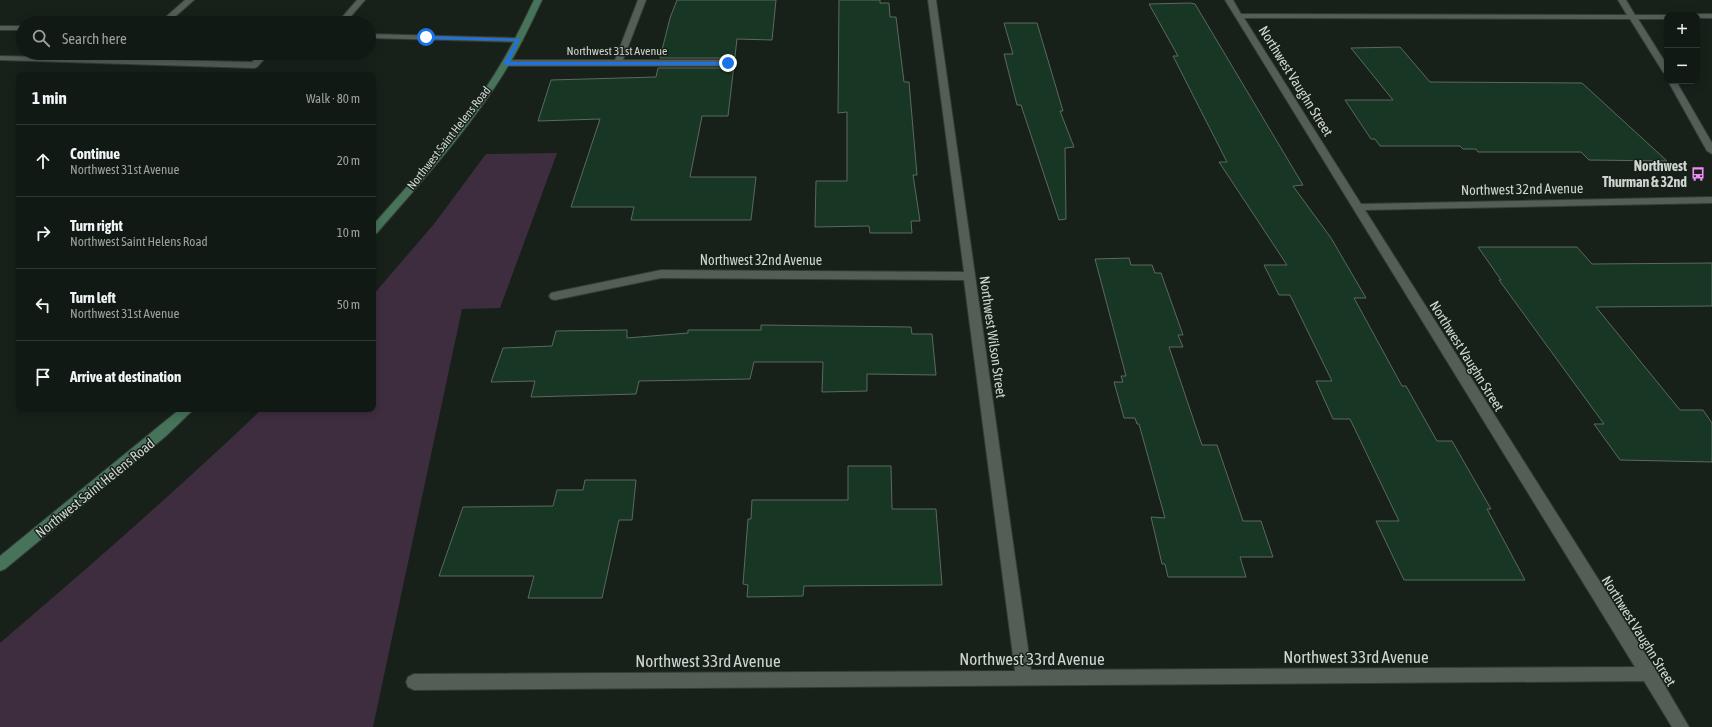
<!DOCTYPE html>
<html lang="en">
<head>
<meta charset="utf-8">
<style>
  body { margin:0; font-family:"Asap Condensed",sans-serif; background:#1e2622; color:#f1f3f6 }
  .controls { position:absolute; right:12px; top:12px; display:grid; overflow:hidden; border-radius:8px; box-shadow:0 2px 10px #0003 }
  .controls button { width:36px; height:36px; display:grid; place-items:center; padding:0; border:0; border-bottom:1px solid #303834; background:#111914; color:#f1f3f6; font:20px sans-serif }
  .stop { position:absolute; width:12px; height:12px; margin:-9px; border:3px solid #1a73e8; border-radius:50%; background:#fff }
  .stop.end { background:#1a73e8; border-color:#fff; box-shadow:0 1px 4px #0008 }
  .list { margin:0; padding:0; list-style:none }
  h2 { display:flex; justify-content:space-between; align-items:center; height:52px; margin:0; padding:0 16px; font-size:17px }
  h2 small { font-size:13px; font-weight:400; color:#9ca0a0 }
  .list li { display:grid; grid-template-columns:26px 1fr auto; gap:12px; align-items:center; box-sizing:border-box; height:72px; padding:0 16px; border-top:1px solid #303834 }
  .list b { display:block; font-size:15px; white-space:nowrap }
  .list p { margin:0; font-size:13px; white-space:nowrap; color:#9ca0a0 }
  .list em { font-size:13px; font-style:normal; color:#9ca0a0 }
  .icon { flex:none; width:22px; height:22px; fill:none; stroke:currentColor; stroke-width:2; stroke-linecap:round; stroke-linejoin:round }
  .map { position:relative; flex:none; width:1712px; height:727px; overflow:hidden }
  .search { position:absolute; background:#111914; box-shadow:0 2px 10px #0003; left:16px; top:16px; width:360px; height:44px; display:flex; align-items:center; gap:10px; box-sizing:border-box; padding:0 14px; border-radius:22px; color:#9ca0a0; font-size:15px }
  .panel { position:absolute; background:#111914; box-shadow:0 2px 10px #0003; left:16px; top:72px; width:360px; height:340px; border-radius:8px }
  .map>svg:first-child { display:block }
  .green { fill:#3e2d3f }
  .building { fill:#173724; stroke:#5c6860 }
  .lines { fill:none; stroke-linecap:round; stroke-linejoin:round }
  .lane-casing { stroke:#343b36; stroke-width:2 }
  .street-casing { stroke:#343b36; stroke-width:2 }
  .secondary-casing { stroke:#343b36; stroke-width:2 }
  .lane { fill:#525e56; fill-rule:evenodd }
  .street { fill:#525e56; fill-rule:evenodd }
  .secondary { fill:#46735a; fill-rule:evenodd }
  .route { fill:#1a73e8 }
  .labels { text-anchor:middle; dominant-baseline:central; stroke-width:3; stroke-linejoin:round; paint-order:stroke }
  .far-street-label { font-size:12px; fill:#ced5d0; stroke:#17211a }
  .street-label { font-size:14px; fill:#ced5d0; stroke:#17211a }
  .poi-label { font-size:14px; font-weight:bold; fill:#ced5d0; stroke:#17211a; text-anchor:end }
  .near-street-label { font-size:17px; fill:#ced5d0; stroke:#17211a }
</style>
</head>
<body>
<div class="map">
<svg width="1712" height="727" viewBox="0 0 1712 727">
  <rect width="100%" height="100%" fill="#17211a"/>
  <path class="green" d="M 557,153 L 500,308 L 462,309 L 373,727 L 0,727 L 0,643 C 89,567 177,490 262,409 L 373,409 L 373,295 L 434,224 L 486,154 Z"/>
  <path class="building" d="M 677,0 L 776,0 L 772,40 L 737,39 L 728,116 L 702,116 L 690,177 L 756,177 L 751,220 L 631,220 L 634,207 L 571,207 L 600,119 L 538,121 L 551,80 L 656,77 L 658,68 L 728,68 L 733,64 L 733,62 L 728,58 L 660,58 L 670,18 Z
    M 839,0 L 880,0 L 880,3 L 889,3 L 890,17 L 896,17 L 904,82 L 909,82 L 917,175 L 913,175 L 920,221 L 911,221 L 912,233 L 870,233 L 869,226 L 815,227 L 816,181 L 847,181 L 847,112 L 838,113 Z
    M 1190,3 L 1195,4 L 1303,185 L 1293,186 L 1331,238 L 1366,298 L 1354,298 L 1402,386 L 1406,386 L 1437,441 L 1452,441 L 1491,509 L 1487,509 L 1525,580 L 1404,580 L 1376,521 L 1399,521 L 1350,419 L 1333,419 L 1316,381 L 1332,381 L 1290,295 L 1279,295 L 1264,265 L 1287,265 L 1219,162 L 1227,162 L 1173,56 L 1178,56 L 1149,4 Z
    M 1004,23 L 1037,23 L 1063,111 L 1060,111 L 1074,147 L 1065,148 L 1066,219 L 1059,220 L 1021,105 L 1017,105 L 1004,54 L 1013,54 Z
    M 1400,47 L 1430,82 L 1582,83 L 1667,161 L 1589,160 L 1581,152 L 1478,152 L 1476,149 L 1463,149 L 1460,146 L 1380,146 L 1375,139 L 1371,139 L 1345,100 L 1393,100 L 1351,48 Z
    M 1478,247 L 1577,247 L 1592,264 L 1712,263 L 1712,306 L 1596,307 L 1680,410 L 1703,410 L 1712,423 L 1712,462 L 1620,460 L 1594,424 L 1604,424 L 1499,280 L 1501,280 Z
    M 1129,258 L 1131,265 L 1152,265 L 1155,273 L 1161,273 L 1183,335 L 1178,335 L 1183,347 L 1169,347 L 1202,445 L 1217,445 L 1243,521 L 1261,521 L 1273,557 L 1240,557 L 1246,577 L 1168,577 L 1165,564 L 1162,564 L 1151,517 L 1165,518 L 1139,424 L 1137,424 L 1135,418 L 1124,418 L 1114,382 L 1123,382 L 1121,376 L 1126,376 L 1095,259 Z
    M 761,325 L 911,327 L 912,334 L 932,334 L 936,375 L 867,374 L 867,391 L 822,392 L 823,362 L 754,362 L 750,379 L 639,381 L 636,394 L 531,397 L 535,381 L 491,382 L 503,348 L 552,346 L 556,331 L 627,330 L 627,338 L 688,333 L 688,330 L 761,330 Z
    M 848,466 L 891,466 L 892,509 L 936,509 L 942,585 L 804,586 L 803,596 L 747,597 L 748,585 L 743,584 L 748,519 L 751,519 L 752,500 L 848,500 Z
    M 585,480 L 636,480 L 632,520 L 619,520 L 602,598 L 528,598 L 534,576 L 439,576 L 463,507 L 553,506 L 557,490 L 583,490 Z"/>
  <g class="lines">
    <defs>
      <path id="lane" d="M 185,0 L 194,0 L 168,23 L 159,23 Z
        M 357,0 L 365,0 L 345,23 L 337,23 Z
        M 261,53 L 270,53 L 257,67 L 254,68 L 0,60 L 0,56 L 252,62 Z"/>
      <path id="street" d="M 638,0 L 646,0 L 623,60 L 728,60 L 732,63 L 728,66 L 506,66 L 502,63 L 506,60 L 615,60 Z
        M 928,0 L 936,0 L 1031,670 L 1635,667 L 1225,0 L 1233,0 L 1241,14 L 1627,15 L 1618,0 L 1626,0 L 1635,15 L 1668,15 L 1667,15 L 1667,19 L 1638,19 L 1667,65 L 1667,75 L 1663,72 L 1630,19 L 1244,18 L 1361,204 L 1712,197 L 1712,203 L 1365,210 L 1655,669 L 1689,727 L 1672,727 L 1644,681 L 414,690 L 408,687 L 406,682 L 408,677 L 414,674 L 1015,671 L 964,280 L 661,278 L 555,300 L 551,299 L 549,296 L 551,293 L 555,292 L 661,270 L 964,272 Z
        M 1697,14 L 1712,14 L 1712,18 L 1697,18 L 1697,15 L 1694,15 Z
        M 0,26 L 23,26 L 23,30 L 0,30 Z
        M 369,34 L 519,38 L 523,40 L 519,42 L 369,38 Z
        M 1668,81 L 1676,81 L 1712,143 L 1712,154 L 1707,151 Z"/>
      <path id="secondary" d="M 534,0 L 542,0 C 532,21 522,43 510,63 C 473,125 424,179 377,233 L 373,234 L 373,225 C 419,173 467,122 502,62 C 514,42 524,21 534,0 Z
        M 180,409 L 194,409 L 166,436 L 5,569 L 0,571 L 0,556 Z"/>
    </defs>
    <use href="#lane" class="lane-casing"/>
    <use href="#street" class="street-casing"/>
    <use href="#secondary" class="secondary-casing"/>
    <use href="#lane" class="lane"/>
    <use href="#street" class="street"/>
    <use href="#secondary" class="secondary"/>
  </g>
  <path class="route" d="M 424,36 L 520,39 L 509,62 L 728,62 L 730,63 L 728,65 L 506,65 L 504,63 L 516,41 L 426,39 Z"/>
  <defs>
    <symbol id="bus-bare" viewBox="-9 -9 18 18"><path d="M-5-6H5V4H4V6H2V4H-2V6H-4V4H-5ZM-3.5-4V0h7V-4ZM-3.5 1.2v1.5H-2V1.2ZM2 1.2v1.5H3.5V1.2Z" fill="#f08bf5" stroke="#17211a" stroke-width="2.5" paint-order="stroke"/></symbol>
  </defs>
  <g fill-rule="evenodd">
    <use href="#bus-bare" x="1688" y="164" width="20" height="20"/>
  </g>
  <g class="labels">
    <g class="far-street-label">
      <text x="617" y="51">Northwest 31st Avenue</text>
      <text transform="translate(449 138) rotate(-52)">Northwest Saint Helens Road</text>
    </g>
    <g class="street-label">
      <text transform="translate(1296 81) rotate(58)">Northwest Vaughn Street</text>
      <text transform="translate(1522 189) rotate(-1)">Northwest 32nd Avenue</text>
      <text x="761" y="260">Northwest 32nd Avenue</text>
      <text transform="translate(993 337) rotate(82)">Northwest Wilson Street</text>
      <text transform="translate(1467 356) rotate(58)">Northwest Vaughn Street</text>
      <text transform="translate(95 488) rotate(-39)">Northwest Saint Helens Road</text>
      <text transform="translate(1639 631) rotate(58)">Northwest Vaughn Street</text>
    </g>
    <g class="poi-label">
      <text x="1687" y="166">Northwest<tspan x="1687" dy="16">Thurman &amp; 32nd</tspan></text>
    </g>
    <g class="near-street-label">
      <text x="1356" y="657">Northwest 33rd Avenue</text>
      <text x="1032" y="659">Northwest 33rd Avenue</text>
      <text x="708" y="661">Northwest 33rd Avenue</text>
    </g>
  </g>
</svg>
<div class="controls">
<button>+</button>
<button>−</button>
</div>
<div class="stop" style="left:426px;top:37px"></div>
<div class="stop end" style="left:728px;top:63px"></div>
<div class="search"><svg class="icon" aria-label="search" viewBox="0 0 24 24"><circle cx="10" cy="10" r="6"/><path d="M15 15l6 6"/></svg>Search here</div>
<section class="panel">
<h2>1 min<small>Walk · 80 m</small></h2>
<ul class="list">
<li><svg class="icon" aria-label="ahead" viewBox="0 0 24 24"><path d="M12 20V5M6 11l6-6 6 6"/></svg><div><b>Continue</b><p>Northwest 31st Avenue</p></div><em>20 m</em></li>
<li><svg class="icon" aria-label="right" viewBox="0 0 24 24"><path d="M7 20v-9h11M14 6l5 5-5 5"/></svg><div><b>Turn right</b><p>Northwest Saint Helens Road</p></div><em>10 m</em></li>
<li><svg class="icon" aria-label="left" viewBox="0 0 24 24"><path d="M17 20v-9H6M10 6l-5 5 5 5"/></svg><div><b>Turn left</b><p>Northwest 31st Avenue</p></div><em>50 m</em></li>
<li><svg class="icon" aria-label="arrive" viewBox="0 0 24 24"><path d="M6 21V4h12l-3 4 3 4H6"/></svg><div><b>Arrive at destination</b></div></li>
</ul>
</section>
</div>
</body>
</html>
